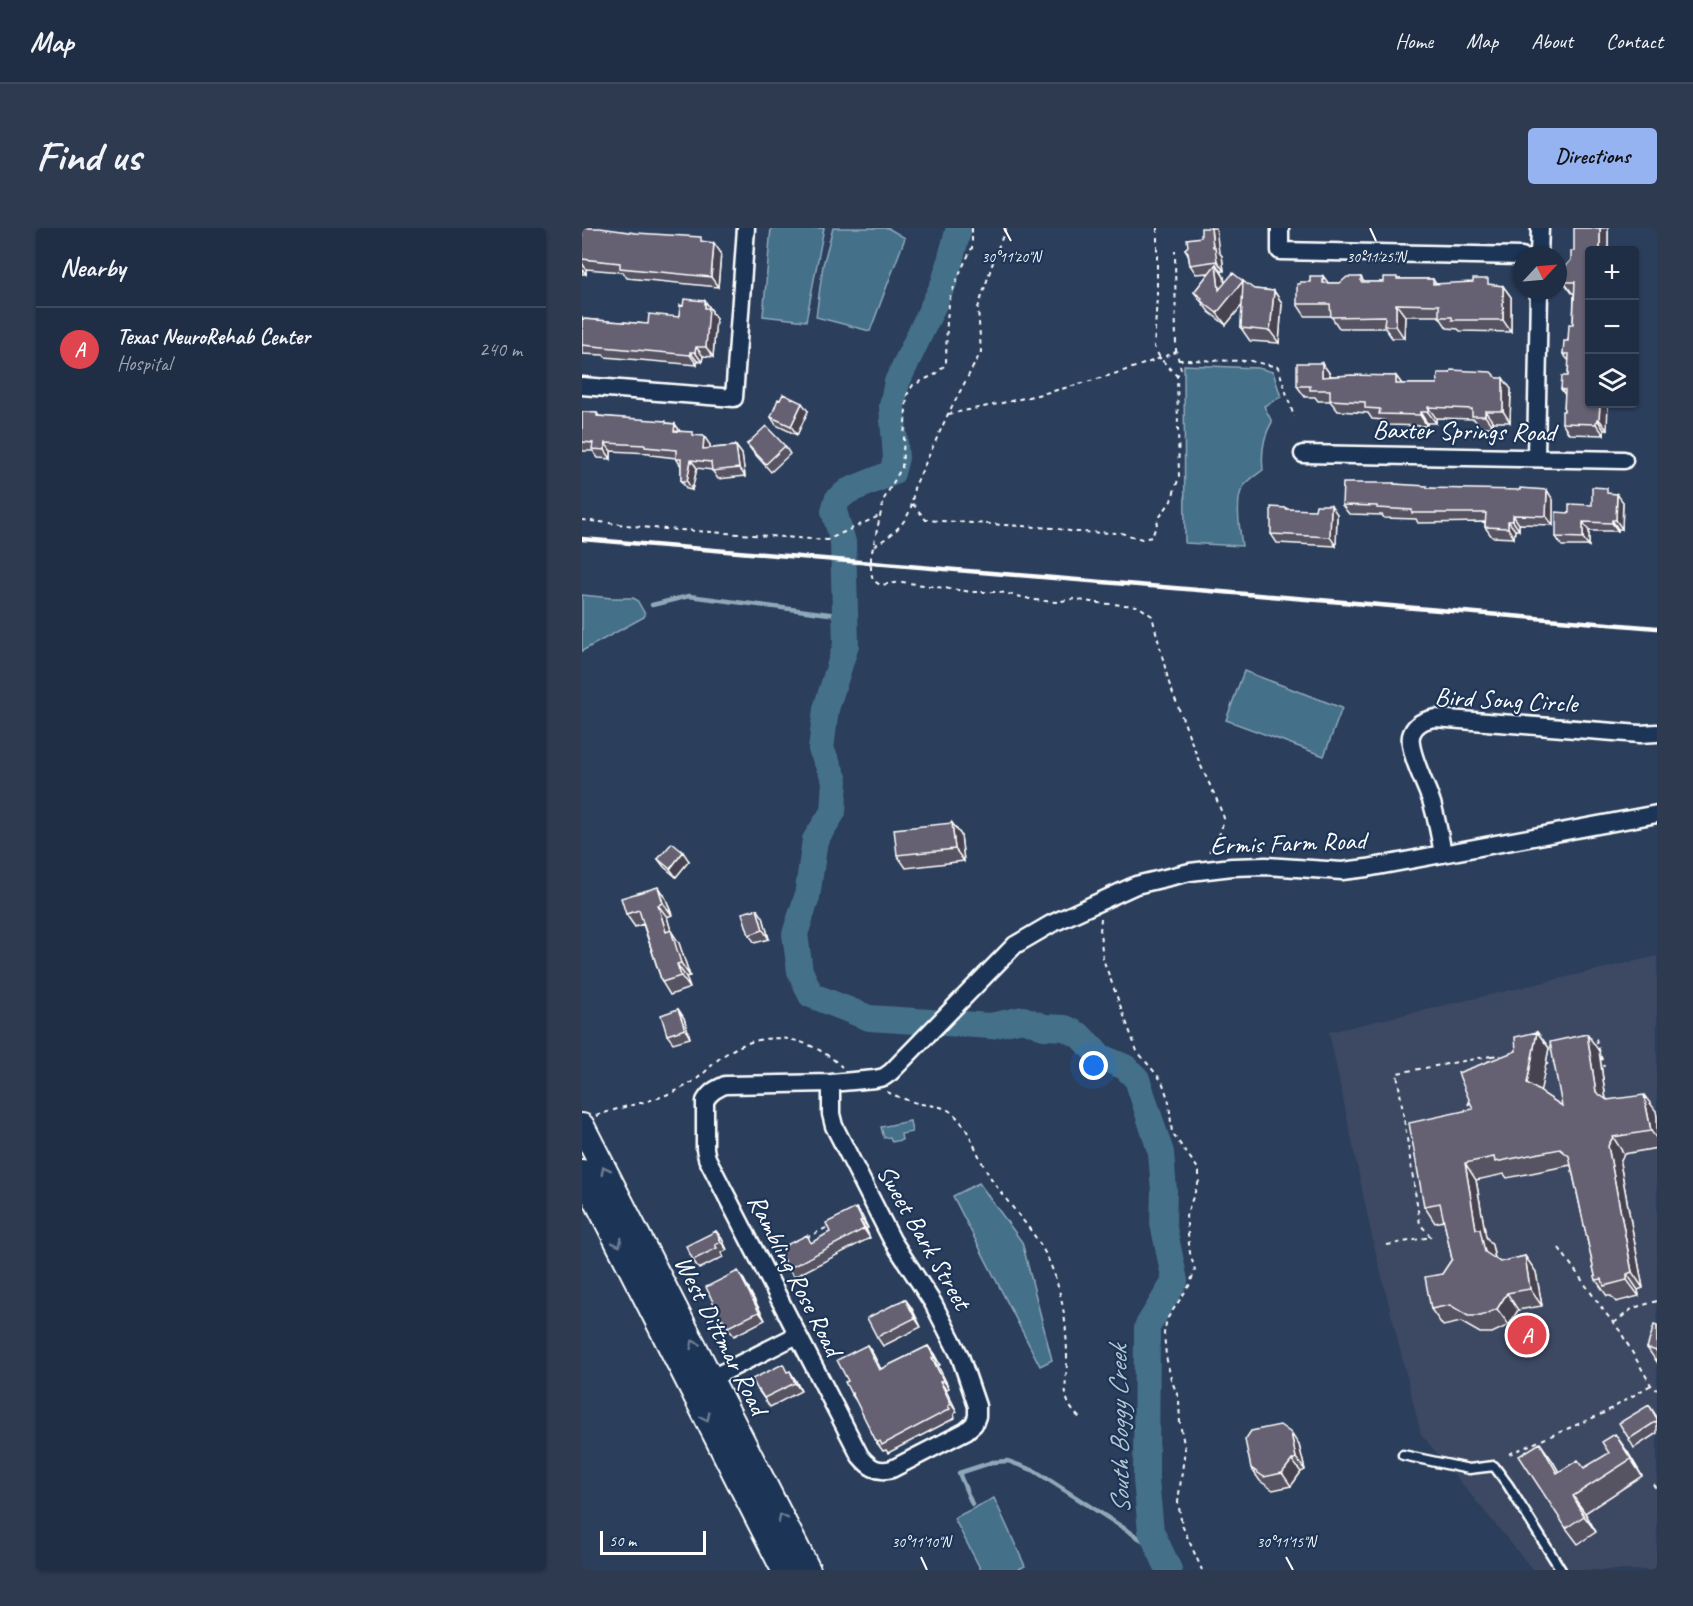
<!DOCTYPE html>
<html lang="en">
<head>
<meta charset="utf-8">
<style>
  body { margin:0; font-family:Caveat,sans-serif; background:#2d3a50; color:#f1f3f6 }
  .controls { position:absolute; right:18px; top:18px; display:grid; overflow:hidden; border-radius:6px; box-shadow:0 2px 4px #0004 }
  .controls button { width:54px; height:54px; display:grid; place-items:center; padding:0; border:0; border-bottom:2px solid #3d4a5e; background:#202e45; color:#f1f3f6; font:30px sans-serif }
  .compass { position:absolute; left:931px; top:18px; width:54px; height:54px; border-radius:50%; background:#202e45; box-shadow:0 2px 4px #0004; rotate:64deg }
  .scale { position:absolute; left:18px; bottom:15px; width:106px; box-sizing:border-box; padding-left:6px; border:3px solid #fff; border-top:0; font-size:16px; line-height:21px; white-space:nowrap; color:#fff; -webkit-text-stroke:4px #1d3557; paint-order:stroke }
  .you { position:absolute; left:512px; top:838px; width:21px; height:21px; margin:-15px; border:4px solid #fff; border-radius:50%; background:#1a73e8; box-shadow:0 0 0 9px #1a73e833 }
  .badge { display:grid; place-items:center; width:39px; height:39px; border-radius:50%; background:#95b2f1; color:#fff; font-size:20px; font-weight:700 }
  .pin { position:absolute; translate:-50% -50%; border:3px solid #fff; box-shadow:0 2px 6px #0006 }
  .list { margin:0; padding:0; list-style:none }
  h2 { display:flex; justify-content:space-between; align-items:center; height:78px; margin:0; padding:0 24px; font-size:26px }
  h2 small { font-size:20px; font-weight:400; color:#a2a8b3 }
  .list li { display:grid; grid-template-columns:39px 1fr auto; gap:18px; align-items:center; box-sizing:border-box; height:84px; padding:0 24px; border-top:2px solid #3d4a5e }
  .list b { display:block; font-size:22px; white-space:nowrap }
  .list p { margin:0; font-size:20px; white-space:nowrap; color:#a2a8b3 }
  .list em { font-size:20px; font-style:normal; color:#a2a8b3 }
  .icon { flex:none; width:33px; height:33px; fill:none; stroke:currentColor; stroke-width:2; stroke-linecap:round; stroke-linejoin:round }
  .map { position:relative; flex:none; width:1075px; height:1342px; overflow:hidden; border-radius:6px }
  header { display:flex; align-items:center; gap:36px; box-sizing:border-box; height:84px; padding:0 30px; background:#202e45; border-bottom:2px solid #3d4a5e }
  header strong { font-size:28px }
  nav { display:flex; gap:33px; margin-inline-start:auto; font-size:21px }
  .intro { display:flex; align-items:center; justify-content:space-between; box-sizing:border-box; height:144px; padding:0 36px }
  h1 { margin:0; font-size:42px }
  .button { padding:15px 27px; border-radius:6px; background:#95b2f1; color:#111; font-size:21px; font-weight:700 }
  main { display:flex; gap:36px; padding:0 36px }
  aside { flex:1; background:#202e45; border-radius:6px; box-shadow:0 2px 4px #0004 }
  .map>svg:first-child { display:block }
  .built { fill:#3c4863 }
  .water { fill:#44708a; stroke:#8fa9b9; stroke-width:1.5 }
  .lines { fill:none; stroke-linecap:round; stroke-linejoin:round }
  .stream { stroke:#8fa9b9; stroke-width:4.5 }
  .river { stroke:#44708a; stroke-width:26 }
  .lane-casing { stroke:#fff; stroke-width:13 }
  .street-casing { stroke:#fff; stroke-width:21 }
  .secondary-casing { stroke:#fff; stroke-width:28 }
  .path { stroke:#fff; stroke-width:2; stroke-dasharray:4.5 4.5; stroke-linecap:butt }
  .lane { stroke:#1d3557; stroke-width:8 }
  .street { stroke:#1d3557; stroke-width:16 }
  .secondary { stroke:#1d3557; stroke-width:24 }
  .rail { stroke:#fff; stroke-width:4.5 }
  .wall { fill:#575362; stroke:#fff; stroke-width:1.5 }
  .shaded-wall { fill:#474350; stroke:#fff; stroke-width:1.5 }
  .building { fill:#656072; stroke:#fff; stroke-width:1.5 }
  .oneway { stroke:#6c7c92 }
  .ticks { fill:none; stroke:#fff; stroke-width:2 }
  .labels { text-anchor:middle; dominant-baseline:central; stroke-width:4.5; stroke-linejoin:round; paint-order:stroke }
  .street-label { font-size:26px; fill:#fff; stroke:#1d3557 }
  .water-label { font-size:27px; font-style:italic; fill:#b4c6d0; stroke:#1d3557 }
  .ticks-label { font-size:15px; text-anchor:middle; fill:#fff; stroke:#1d3557; stroke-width:4.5; stroke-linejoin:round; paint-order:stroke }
</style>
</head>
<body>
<header>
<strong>Map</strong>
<nav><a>Home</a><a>Map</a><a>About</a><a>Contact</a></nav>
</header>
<div class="intro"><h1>Find us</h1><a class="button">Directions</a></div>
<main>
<aside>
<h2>Nearby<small></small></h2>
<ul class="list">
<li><span class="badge" style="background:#e0444e">A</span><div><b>Texas NeuroRehab Center</b><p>Hospital</p></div><em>240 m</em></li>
</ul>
</aside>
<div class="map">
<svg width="1075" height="1342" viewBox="0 0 1075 1342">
  <rect width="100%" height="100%" fill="#2b3e5c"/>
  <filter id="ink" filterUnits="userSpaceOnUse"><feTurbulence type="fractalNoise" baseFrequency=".0167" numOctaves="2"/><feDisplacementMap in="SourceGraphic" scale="12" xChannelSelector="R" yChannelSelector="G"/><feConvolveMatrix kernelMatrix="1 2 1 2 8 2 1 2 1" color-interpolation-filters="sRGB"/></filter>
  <g filter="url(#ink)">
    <path class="built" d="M 1075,728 L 1075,1342 L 951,1342 L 839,1206 L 790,1009 L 747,804 Z"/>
    <path class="water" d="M 189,0 L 242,0 L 224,93 L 181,88 Z
      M 251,0 L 306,0 L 323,10 L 288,103 L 234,89 L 241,37 Z
      M 602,137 L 676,140 L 691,144 L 699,169 L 682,178 L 690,194 C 681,209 679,224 681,242 C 674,247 664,253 660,261 C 653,274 658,303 660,318 L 603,315 Z
      M 0,367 L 30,370 L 51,370 L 55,372 L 63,386 L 62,389 L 0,423 Z
      M 662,443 L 760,480 L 742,528 L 644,492 Z
      M 328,893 L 330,904 L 319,906 L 320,912 L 310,914 L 308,909 L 302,910 L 299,899 Z
      M 397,955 L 440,1014 L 470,1132 L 458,1138 L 371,968 Z
      M 412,1270 L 443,1338 L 435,1342 L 399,1342 L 372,1290 Z"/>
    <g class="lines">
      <path class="stream" d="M 70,377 L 107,368 L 263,388
        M 390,1276 L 377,1245 L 411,1234 L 426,1233 L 453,1243 L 579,1324"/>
      <path class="river" d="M 377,0 L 362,55 L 315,154 L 310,178 L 314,230 L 310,245 L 266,263 L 255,272 L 252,283 L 261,314 L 264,417 L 244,481 L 239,521 L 253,552 L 251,584 L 233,612 L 225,669 L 213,706 L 218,743 L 229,767 L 287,790 L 409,798 L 441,791 L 462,799 L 483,800 L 497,807 L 519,829 L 543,839 L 555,851 L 579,925 L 582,963 L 581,995 L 593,1053 L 565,1099 L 564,1252 L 569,1303 L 587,1342"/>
      <defs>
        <path id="lane" d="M 821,1227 L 887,1241 L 912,1238 L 926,1257 L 979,1342"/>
        <path id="street" d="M 698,0 L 698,23 L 940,28
          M 957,27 L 958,0
          M 0,158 L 152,170 L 164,0
          M 721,226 L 1042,232
          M 954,230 L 957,63
          M 861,626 C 858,609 855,592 850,575 C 845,559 826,524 829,508 C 832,496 842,492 853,490 L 1058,506 L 1075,505
          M 249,855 L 249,886 L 252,898 L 310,1012 L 351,1075 L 378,1128 L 395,1178 L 395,1188 L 392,1196 L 384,1203 L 310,1241 C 295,1245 287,1239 278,1228 L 125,930 L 123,921 L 123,873 C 128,864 134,861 143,857 L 249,855 L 293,851 L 302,849 L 309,844 L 433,717 L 469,696 L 554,657 L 608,644 L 650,639 L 684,638 L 760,643 L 785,640 L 1075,586
          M 120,1155 L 215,1107"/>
        <path id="secondary" d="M 0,898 L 226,1342
          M 0,944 L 202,1342"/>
      </defs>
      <use href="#lane" class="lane-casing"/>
      <use href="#street" class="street-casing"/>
      <use href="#secondary" class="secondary-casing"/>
      <path class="path" d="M 390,0 L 390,20 L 379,42 L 368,69 L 365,91 L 364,136 L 354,146 L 331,157 L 325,167 L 320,239 L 302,271 L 289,328 L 289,344 L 291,352 L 298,357 L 320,354 L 390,364 L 418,364 L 452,372 L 474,374 L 491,371 L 515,375 L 556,378 L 570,388 L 587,455 L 618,536 L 634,570 L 642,590 L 639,603 L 626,626
        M 424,0 L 414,25 L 396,80 L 399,124 L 366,186 L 332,260 L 330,275 L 344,292 L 471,300 L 494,304 L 539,305 L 560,311 L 570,309 L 577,290 L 589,273 L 597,249 L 595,148 L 599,141 L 594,122 L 593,23
        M 575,0 L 575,68 L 572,119 L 578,130 L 595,148
        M 596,132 L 669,133 L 696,139 L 712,189
        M 366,186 C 444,171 521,153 594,124
        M 0,292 L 70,300 L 245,312 L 297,288
        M 292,318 C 309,308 326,295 330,275
        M 519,690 L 518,704 L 521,731 L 555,823 L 580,853 L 587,874 L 590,905 L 617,942 L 617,953 L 604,988 L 608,1025 L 613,1042 L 607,1058 L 585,1091 L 582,1105 L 584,1128 L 589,1151 L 597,1171 L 598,1196 L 603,1221 L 596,1274 L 600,1297 L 620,1342
        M 1005,810 L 1014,811 L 1022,839
        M 909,828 L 917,827 L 920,830
        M 962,837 L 974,833
        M 305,864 C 314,868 324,872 335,875 C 346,878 360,877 369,884 C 389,900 394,927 407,947 C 421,970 441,990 456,1013 C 470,1034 478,1061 482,1086 C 484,1100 485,1116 485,1131 C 485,1155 477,1172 498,1190
        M 882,885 L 888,873 L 887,869
        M 14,888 C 39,878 66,875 89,865 C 101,860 112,854 121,846 C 127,840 132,835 138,830 C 178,800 224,805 260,839
        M 224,1010 L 246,999
        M 805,1017 L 849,1009 L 838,996 L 815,845 L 909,828 L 906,834
        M 977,1020 L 1022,1083 L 1038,1103 L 1069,1157 L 1075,1162
        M 1032,1095 L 1051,1080 L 1075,1073
        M 927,1226 L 1022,1185 L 1069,1157
        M 1071,1256 L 1075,1262"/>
      <use href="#lane" class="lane"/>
      <use href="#street" class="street"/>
      <use href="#secondary" class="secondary"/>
      <path class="rail" d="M 0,311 L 1075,400"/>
    </g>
    <path class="wall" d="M 0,0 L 122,14 L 139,25 L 136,59 L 45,50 L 41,44 L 4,41 L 4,46 L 0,46 Z
      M 1026,0 L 1026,22 L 1008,22 L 1025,202 L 1022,202 L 1022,207 L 987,206 L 980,195 L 982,183 L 983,167 L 979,161 L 986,148 L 987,133 L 981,126 L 991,96 L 992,65 L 990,65 L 982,54 L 992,23 Z
      M 619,9 L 637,24 L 640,28 L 642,43 L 639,43 L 642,49 L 643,54 L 672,61 L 692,63 L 700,75 L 697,115 L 668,113 L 659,100 L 660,77 L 644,97 L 627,84 L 612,64 L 627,45 L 614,46 L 608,37 L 606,26 L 603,21 Z
      M 741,48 L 746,55 L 758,55 L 779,49 L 782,54 L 801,54 L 816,51 L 851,51 L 854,56 L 910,57 L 921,58 L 929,69 L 929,104 L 878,103 L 876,101 L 865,100 L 857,88 L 823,88 L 822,110 L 810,110 L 803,100 L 757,100 L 749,88 L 723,88 L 715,76 L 728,54 Z
      M 123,73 L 130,83 L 130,85 L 134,90 L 131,129 L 121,128 L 120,134 L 115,133 L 115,137 L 23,129 L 22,127 L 0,126 L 0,88 L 1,91 L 66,96 L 97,89 L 101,78 Z
      M 740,135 L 748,146 L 748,148 L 814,148 L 820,156 L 855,156 L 915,150 L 929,161 L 928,194 L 911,194 L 911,199 L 898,199 L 892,191 L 854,190 L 854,195 L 845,195 L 845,198 L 805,197 L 802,192 L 790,191 L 786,185 L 756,183 L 748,173 L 736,173 L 733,169 L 723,169 L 715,158 Z
      M 226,183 L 215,207 L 194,197 L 189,189 Z
      M 0,184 L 15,185 L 17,188 L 93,196 L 98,203 L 113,208 L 128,217 L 128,220 L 154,218 L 160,226 L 163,248 L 136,251 L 130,242 L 115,240 L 110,262 L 105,261 L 99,253 L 99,238 L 94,230 L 69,227 L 68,225 L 29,223 L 29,231 L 16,230 L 11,223 L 0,223 Z
      M 165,216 L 203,218 L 208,226 L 189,244 L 171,224 Z
      M 812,255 L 813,256 L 847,260 L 971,272 L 971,297 L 937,296 L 937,302 L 933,302 L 932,310 L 910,309 L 903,299 L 903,294 L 836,295 L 834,291 L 802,290 L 800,287 L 767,286 L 760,277 Z
      M 1029,266 L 1041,274 L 1040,301 L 1036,301 L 1036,303 L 1007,303 L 1007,318 L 980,318 L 974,309 L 987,285 L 1010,277 Z
      M 704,280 L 705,281 L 755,286 L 754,318 L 695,315 L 689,306 Z
      M 370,595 L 379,607 L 382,633 L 324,640 L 315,627 Z
      M 76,631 L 107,633 L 94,649 L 82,639 Z
      M 84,671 L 90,687 L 85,689 L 89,703 L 97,715 L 108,748 L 104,749 L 108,760 L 88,767 L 80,754 L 61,696 L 53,699 L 44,686 Z
      M 181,689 L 187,711 L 173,715 L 167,707 Z
      M 96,781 L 102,790 L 108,810 L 91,815 L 85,807 Z
      M 955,804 L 967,820 L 958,864 L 980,878 L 1017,823 L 1024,871 L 1074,883 L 1075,889 L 1075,920 L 1042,926 L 1038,935 L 1061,1060 L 1056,1062 L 1057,1068 L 1034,1074 L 1029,1068 L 1025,1068 L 1014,1052 L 989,937 L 925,950 L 922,946 L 894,952 L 904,1009 L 910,1017 L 913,1030 L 918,1034 L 943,1028 L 954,1044 L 960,1078 L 936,1082 L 927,1097 L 910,1105 L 898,1105 L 879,1094 L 861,1098 L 849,1081 L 860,1046 L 870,1031 L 862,993 L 853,995 L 842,978 L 891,881 L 934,823 Z
      M 274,980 L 280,988 L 286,1000 L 284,1001 L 288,1010 L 212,1049 L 200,1033 L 248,1004 Z
      M 134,1003 L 140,1011 L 145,1022 L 139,1025 L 141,1029 L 117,1041 L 111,1032 Z
      M 162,1052 L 183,1092 L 152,1108 L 139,1091 Z
      M 323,1071 L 329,1079 L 339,1099 L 301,1118 L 295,1109 Z
      M 1075,1098 L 1075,1134 L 1065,1120 Z
      M 285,1117 L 291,1126 L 299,1141 L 346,1118 L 352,1126 L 358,1137 L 356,1138 L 367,1160 L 364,1162 L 375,1184 L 372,1186 L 373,1190 L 306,1225 L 304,1222 L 301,1223 L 295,1215 L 275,1174 L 269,1166 L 266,1153 Z
      M 206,1144 L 213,1151 L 219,1163 L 188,1179 L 176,1162 Z
      M 1067,1177 L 1075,1189 L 1075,1205 L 1052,1220 L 1047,1211 Z
      M 717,1217 L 723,1242 L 719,1244 L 709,1258 L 691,1262 L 678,1253 L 669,1240 Z
      M 1045,1223 L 1060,1248 L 1003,1285 L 1014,1304 L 996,1316 L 984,1300 L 970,1232 L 977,1244 L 1002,1240 Z"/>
    <path class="shaded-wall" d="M 629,0 L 634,0 L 637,24 L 640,28 L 642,43 L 635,33 L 631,19 Z
      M 1018,0 L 1026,0 L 1026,22 L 1018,22 Z
      M 132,15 L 139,25 L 136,59 L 129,49 Z
      M 0,35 L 4,41 L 4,46 L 0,41 Z
      M 634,36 L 642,49 L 645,72 L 661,53 L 670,65 L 644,97 L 635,85 L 637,62 Z
      M 741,48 L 750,60 L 741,55 Z
      M 921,58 L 929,69 L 929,104 L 921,92 Z
      M 692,63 L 700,75 L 697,115 L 688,103 Z
      M 123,73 L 130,83 L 130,85 L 134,90 L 131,129 L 124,119 Z
      M 814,76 L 823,88 L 822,110 L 814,98 Z
      M 114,119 L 121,128 L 120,134 L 113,124 Z
      M 108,124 L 115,133 L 115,137 L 108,127 Z
      M 740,135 L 748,146 L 748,160 L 740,149 Z
      M 814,148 L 822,159 L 814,156 Z
      M 921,150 L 929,161 L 928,194 L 921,183 Z
      M 220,175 L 226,183 L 215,207 L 209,198 Z
      M 1018,176 L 1026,176 L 1025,202 L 1017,191 Z
      M 846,179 L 854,190 L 854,195 L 846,184 Z
      M 903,183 L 911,194 L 911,199 L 903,188 Z
      M 838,184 L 845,195 L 845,198 L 838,187 Z
      M 1015,191 L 1022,202 L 1022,207 L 1014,196 Z
      M 93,196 L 99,205 L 92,203 Z
      M 122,208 L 128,217 L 127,229 L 121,221 Z
      M 23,215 L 29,223 L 29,231 L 23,222 Z
      M 154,218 L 160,226 L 163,248 L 157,240 Z
      M 109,232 L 115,240 L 110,262 L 105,253 Z
      M 965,262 L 971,272 L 971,297 L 964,288 Z
      M 1035,266 L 1041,274 L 1040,301 L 1034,292 Z
      M 749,277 L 755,286 L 754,318 L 748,309 Z
      M 931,287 L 937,296 L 937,302 L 931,293 Z
      M 1030,292 L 1036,301 L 1036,303 L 1030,295 Z
      M 926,293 L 933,302 L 932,310 L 926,300 Z
      M 1001,294 L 1007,303 L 1007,318 L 1001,310 Z
      M 370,595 L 379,607 L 382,633 L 373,621 Z
      M 101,624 L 107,633 L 94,649 L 88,641 Z
      M 76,659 L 84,671 L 90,687 L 81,675 Z
      M 76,677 L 85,689 L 89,703 L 97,715 L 108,748 L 99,735 L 84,704 Z
      M 175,681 L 181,689 L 187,711 L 181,702 Z
      M 95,736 L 104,749 L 108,760 L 99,748 Z
      M 96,781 L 102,790 L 108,810 L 103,801 Z
      M 955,804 L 967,820 L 957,871 L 945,855 Z
      M 1005,806 L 1017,823 L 1025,880 L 1014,864 Z
      M 1062,867 L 1074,883 L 1075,889 L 1075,911 L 1069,903 Z
      M 1031,909 L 1042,926 L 1038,935 L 1061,1060 L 1050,1044 L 1026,918 Z
      M 883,935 L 894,952 L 904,1009 L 910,1017 L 915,1041 L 903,1024 L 894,1001 Z
      M 274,980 L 280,988 L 286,1000 L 280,992 Z
      M 278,993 L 284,1001 L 288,1010 L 282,1001 Z
      M 134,1003 L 140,1011 L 145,1022 L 139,1014 Z
      M 943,1028 L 954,1044 L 960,1078 L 948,1061 Z
      M 156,1043 L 162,1052 L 183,1092 L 177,1084 Z
      M 1045,1046 L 1056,1062 L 1057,1068 L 1045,1052 Z
      M 925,1065 L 936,1082 L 927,1097 L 915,1081 Z
      M 323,1071 L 329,1079 L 339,1099 L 333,1090 Z
      M 285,1117 L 291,1126 L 303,1150 L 297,1142 Z
      M 346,1118 L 352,1126 L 358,1137 L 352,1129 Z
      M 350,1130 L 356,1138 L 367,1160 L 361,1152 Z
      M 208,1143 L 213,1151 L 219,1163 L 213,1155 Z
      M 358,1153 L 364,1162 L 375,1184 L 369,1176 Z
      M 709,1205 L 717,1217 L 723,1242 L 714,1230 Z
      M 1033,1206 L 1045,1223 L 1060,1248 L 1049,1231 Z
      M 958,1215 L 970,1232 L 987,1262 L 975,1245 Z
      M 710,1232 L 719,1244 L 709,1258 L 700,1245 Z
      M 991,1268 L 1003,1285 L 1014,1304 L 1002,1288 Z"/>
    <path class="building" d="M 0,0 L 18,0 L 54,5 L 119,9 L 119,13 L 132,15 L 129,49 L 38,40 L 38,35 L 0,31 Z
      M 619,0 L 629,0 L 631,19 L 633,19 L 635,33 L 608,37 L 606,24 L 603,21 L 606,18 L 605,11 L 619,9 Z
      M 992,0 L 1018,0 L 1018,22 L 1008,22 L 1008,176 L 1018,176 L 1017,191 L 1015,191 L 1014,196 L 980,195 L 980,183 L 982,183 L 983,162 L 979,161 L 980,148 L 986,148 L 987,126 L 981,126 L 982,113 L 986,113 L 987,96 L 991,96 L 993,54 L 982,54 L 982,40 L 989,32 L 989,23 L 992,23 Z
      M 634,36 L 637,62 L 651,45 L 661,53 L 635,85 L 618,72 L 620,70 L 612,64 Z
      M 728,48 L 741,48 L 741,55 L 758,55 L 765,49 L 779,49 L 779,54 L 801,54 L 801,49 L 815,49 L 815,51 L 851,51 L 851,56 L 891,54 L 891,51 L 906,51 L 906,56 L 921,58 L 921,92 L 870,92 L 870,89 L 857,89 L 857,77 L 814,76 L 814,98 L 802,98 L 803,88 L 749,89 L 748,76 L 715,76 L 715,56 L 718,56 L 718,54 L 728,54 Z
      M 661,53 L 672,61 L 692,63 L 688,103 L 659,100 Z
      M 102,71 L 123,73 L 123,80 L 127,80 L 124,119 L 114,119 L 113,124 L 108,124 L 108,127 L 0,117 L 0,91 L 66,96 L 67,86 L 97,89 L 98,77 L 101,78 Z
      M 715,135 L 740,135 L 740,149 L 769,147 L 814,148 L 814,156 L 855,156 L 856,145 L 868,145 L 869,142 L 909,144 L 915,150 L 921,150 L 921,183 L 903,183 L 903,188 L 890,188 L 890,181 L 846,179 L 846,184 L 838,184 L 838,187 L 797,186 L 798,181 L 783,180 L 783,174 L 748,172 L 748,162 L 728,162 L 728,158 L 715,158 Z
      M 201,166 L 220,175 L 209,198 L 189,189 L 196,171 L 198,172 Z
      M 0,184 L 15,185 L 15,188 L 84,193 L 84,195 L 93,196 L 92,203 L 111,204 L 111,207 L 122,208 L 121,221 L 154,218 L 157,240 L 130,243 L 129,234 L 109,232 L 105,253 L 99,253 L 99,231 L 94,231 L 94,222 L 63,219 L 63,217 L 23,215 L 23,222 L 10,221 L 11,215 L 0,214 Z
      M 184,198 L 203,218 L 184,236 L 165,216 Z
      M 761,255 L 812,255 L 812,256 L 845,258 L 845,260 L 938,262 L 938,260 L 965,262 L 964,288 L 931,287 L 931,293 L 926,293 L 926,300 L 903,299 L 904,285 L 830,285 L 830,282 L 795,280 L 795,278 L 760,277 Z
      M 1010,259 L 1025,260 L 1025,265 L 1035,266 L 1034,292 L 1030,292 L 1030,295 L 1001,294 L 1001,310 L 974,309 L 974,284 L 987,285 L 987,276 L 1010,277 Z
      M 734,277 L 749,277 L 748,309 L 689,306 L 689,279 L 704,280 L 704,281 L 733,282 Z
      M 370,595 L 373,621 L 315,627 L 312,601 Z
      M 90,615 L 101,624 L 88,641 L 76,631 Z
      M 76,659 L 81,675 L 76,677 L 84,704 L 89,702 L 99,735 L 95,736 L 99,748 L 80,754 L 57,682 L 44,686 L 39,670 Z
      M 175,681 L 181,702 L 167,707 L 160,685 Z
      M 96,781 L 103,801 L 85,807 L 79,787 Z
      M 955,804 L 945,855 L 980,878 L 968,814 L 1005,806 L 1014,864 L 1025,872 L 1062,867 L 1069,903 L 1031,909 L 1026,918 L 1050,1044 L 1045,1046 L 1045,1052 L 1022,1058 L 1020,1051 L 1014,1052 L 987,928 L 978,921 L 913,934 L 912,929 L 883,935 L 894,1001 L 898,1001 L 903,1024 L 918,1034 L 943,1028 L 948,1061 L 925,1065 L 915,1081 L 899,1088 L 886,1088 L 868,1077 L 849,1081 L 843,1049 L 860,1046 L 870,1031 L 858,975 L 842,978 L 827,895 L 891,881 L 876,845 L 934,823 L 933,809 Z
      M 274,980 L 280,992 L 278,993 L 282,1001 L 206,1041 L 202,1032 L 200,1033 L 194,1022 L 225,1007 L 229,1015 L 248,1004 L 244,995 Z
      M 134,1003 L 139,1014 L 133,1017 L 135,1020 L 111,1032 L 104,1018 Z
      M 156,1043 L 177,1084 L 146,1099 L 141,1091 L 139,1091 L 124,1059 Z
      M 323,1071 L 333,1090 L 295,1109 L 285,1090 Z
      M 1072,1097 L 1075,1098 L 1075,1123 L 1065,1120 Z
      M 285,1117 L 297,1142 L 346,1118 L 352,1129 L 350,1130 L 361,1152 L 358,1153 L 369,1176 L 366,1178 L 368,1181 L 300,1217 L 298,1213 L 295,1215 L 270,1165 L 269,1166 L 263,1154 L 266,1153 L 255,1132 Z
      M 201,1136 L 205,1144 L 208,1143 L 213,1155 L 182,1170 L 177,1162 L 176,1162 L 170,1151 Z
      M 1067,1177 L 1075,1191 L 1075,1193 L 1047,1211 L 1037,1195 Z
      M 698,1197 L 709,1205 L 714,1230 L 710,1232 L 700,1245 L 682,1249 L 669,1240 L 663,1212 L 669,1203 Z
      M 1033,1206 L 1049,1231 L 991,1268 L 1002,1288 L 984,1300 L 937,1228 L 958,1215 L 975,1245 L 996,1232 L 1002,1240 L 1027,1225 L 1020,1214 Z"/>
    <defs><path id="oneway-chevron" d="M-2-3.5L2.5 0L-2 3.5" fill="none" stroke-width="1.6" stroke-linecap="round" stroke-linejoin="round" transform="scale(1.5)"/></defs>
    <g class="oneway">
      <use href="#oneway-chevron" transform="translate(23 942) rotate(-117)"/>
      <use href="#oneway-chevron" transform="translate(36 1015) rotate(63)"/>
      <use href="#oneway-chevron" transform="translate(112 1116) rotate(-116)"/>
      <use href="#oneway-chevron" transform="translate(124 1189) rotate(63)"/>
      <use href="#oneway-chevron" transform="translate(200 1290) rotate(-117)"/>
    </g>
  </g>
  <path class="ticks" d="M 422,0 L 429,13M 788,0 L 794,13M 339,1329 L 345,1342M 704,1329 L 711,1342"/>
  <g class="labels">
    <g class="street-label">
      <text transform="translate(882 203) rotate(1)">Baxter Springs Road</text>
      <text transform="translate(924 472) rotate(3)">Bird Song Circle</text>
      <text transform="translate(706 615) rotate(-2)">Ermis Farm Road</text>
      <text transform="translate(342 1009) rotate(60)">Sweet Bark Street</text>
      <text transform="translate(213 1047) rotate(63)">Rambling Rose Road</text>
      <text transform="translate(139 1107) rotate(63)">West Dittmar Road</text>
    </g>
    <g class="water-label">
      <text transform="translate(537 1202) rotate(-91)">South Boggy Creek</text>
    </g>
  </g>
  <g class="ticks-label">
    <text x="429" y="34">30°11'20"N</text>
    <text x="794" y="34">30°11'25"N</text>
    <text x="339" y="1319">30°11'10"N</text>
    <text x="704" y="1319">30°11'15"N</text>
  </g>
</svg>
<div class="controls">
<button>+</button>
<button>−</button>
<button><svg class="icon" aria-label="layers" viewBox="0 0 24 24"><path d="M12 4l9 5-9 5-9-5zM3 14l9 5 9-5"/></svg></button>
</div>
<svg class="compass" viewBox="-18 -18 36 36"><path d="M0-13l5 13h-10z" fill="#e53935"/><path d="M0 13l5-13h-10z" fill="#a2a8b3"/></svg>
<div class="scale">50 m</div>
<div class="you"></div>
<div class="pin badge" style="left:945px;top:1107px;background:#e0444e">A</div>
</div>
</main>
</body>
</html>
